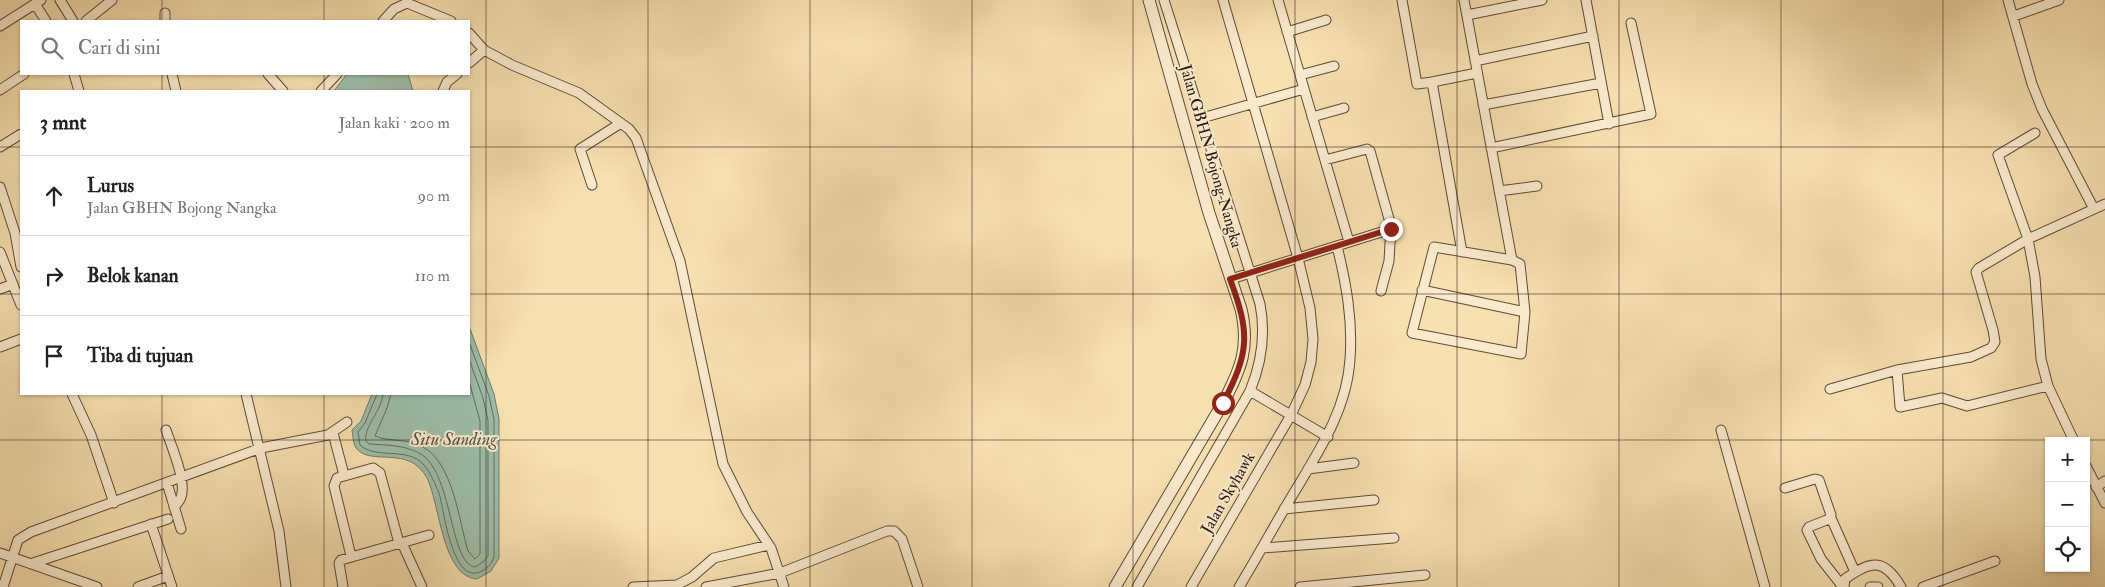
<!DOCTYPE html>
<html lang="id">
<head>
<meta charset="utf-8">
<style>
  body { margin:0; font-family:"IM FELL Double Pica",serif; background:#f2f2f2; color:#222 }
  .controls { position:absolute; right:15px; bottom:15px; display:grid; overflow:hidden; border-radius:0px; box-shadow:0 1px 4px #0004 }
  .controls button { width:45px; height:45px; display:grid; place-items:center; padding:0; border:0; border-bottom:1px solid #e0e0e0; background:#fff; color:#222; font:25px sans-serif }
  .stop { position:absolute; width:15px; height:15px; margin:-11px; border:4px solid #8f2418; border-radius:50%; background:#fff }
  .stop.end { background:#8f2418; border-color:#fff; box-shadow:0 1px 5px #0008 }
  .list { margin:0; padding:0; list-style:none }
  h2 { display:flex; justify-content:space-between; align-items:center; height:65px; margin:0; padding:0 20px; font-size:21px }
  h2 small { font-size:16px; font-weight:400; color:#767676 }
  .list li { display:grid; grid-template-columns:32px 1fr auto; gap:15px; align-items:center; box-sizing:border-box; height:80px; padding:0 20px; border-top:1px solid #e0e0e0 }
  .list b { display:block; font-size:19px; white-space:nowrap }
  .list p { margin:0; font-size:16px; white-space:nowrap; color:#767676 }
  .list em { font-size:16px; font-style:normal; color:#767676 }
  .icon { flex:none; width:28px; height:28px; fill:none; stroke:currentColor; stroke-width:2; stroke-linecap:round; stroke-linejoin:round }
  .map { position:relative; flex:none; width:2105px; height:587px; overflow:hidden }
  .search { position:absolute; background:#fff; box-shadow:0 1px 4px #0004; left:20px; top:20px; width:450px; height:55px; display:flex; align-items:center; gap:12px; box-sizing:border-box; padding:0 18px; border-radius:0px; color:#767676; font-size:19px }
  .panel { position:absolute; background:#fff; box-shadow:0 1px 4px #0004; left:20px; top:90px; width:450px; height:305px; border-radius:0px }
  .map>svg:first-child { display:block }
  .water { fill:#9dbda8; stroke:#6f7b6b }
  .lines { fill:none; stroke-linecap:round; stroke-linejoin:round }
  .shore { stroke:#646a5c; stroke-width:1 }
  .minor-casing { stroke:#5e4a37; stroke-width:11 }
  .tertiary-casing { stroke:#5e4a37; stroke-width:13 }
  .minor { stroke:#f9eacc; stroke-width:9 }
  .tertiary { stroke:#f9eacc; stroke-width:11 }
  .route { stroke:#8f2418; stroke-width:6 }
  .grid { fill:none; stroke:#2b180f; stroke-width:1; stroke-opacity:0.55 }
  .labels { text-anchor:middle; dominant-baseline:central; stroke-width:4; stroke-linejoin:round; paint-order:stroke }
  .street-label { font-size:16px; fill:#2b180f; stroke:#f9eacc }
  .water-label { font-size:18px; font-style:italic; fill:#535245; stroke:#f9eacc }
</style>
</head>
<body>
<div class="map">
<svg width="2105" height="587" viewBox="0 0 2105 587">
  <rect width="100%" height="100%" fill="#f6dfb0"/>
  <filter id="stains"><feTurbulence type="fractalNoise" baseFrequency=".004" numOctaves="4"/><feColorMatrix values="0 0 0 0 .2 0 0 0 0 .09 0 0 0 0 .02 0 0 0 .5 -.17"/></filter>
  <radialGradient id="worn" r=".72"><stop offset=".6" stop-color="#630" stop-opacity="0"/><stop offset="1" stop-color="#630" stop-opacity=".3"/></radialGradient>
  <path class="water" d="M 347,74 L 408,74 L 413,91 L 334,91 Z
    M 469,326 L 494,394 L 499,419 L 499,558 L 491,571 L 477,579 C 442,577 440,504 427,478 C 409,444 371,467 356,448 C 353,444 353,435 352,430 L 361,421 L 372,394 L 469,394 Z"/>
  <g class="lines">
    <path class="shore" d="M 377,394 L 365,423 L 358,432 L 360,445 C 376,460 408,446 424,465 C 431,473 435,484 439,493 C 444,509 452,587 482,571 C 488,568 492,563 494,557 L 494,419 L 489,396 L 469,342
      M 383,394 C 382,410 363,428 366,441 L 369,444 C 386,445 404,445 419,453 C 453,470 449,564 475,567 L 483,562 L 488,556 L 488,420 L 483,398 L 469,359
      M 391,394 L 387,408 L 375,436 C 388,442 408,438 423,447 C 453,463 459,521 468,551 L 475,559 L 480,554 L 480,421 L 469,381"/>
    <defs>
      <path id="minor" d="M 60,0 L 73,21
        M 1278,0 L 1349,242
        M 1402,0 L 1417,84 L 1432,82 L 1462,252
        M 1464,0 L 1512,260
        M 1586,0 L 1609,124
        M 2008,0 L 2032,84 L 2042,109 L 2094,209
        M 35,4 L 46,21
        M 1467,15 L 1542,0
        M 2014,16 L 2059,0
        M 86,21 L 112,0
        M 165,21 L 165,13
        M 383,21 L 394,9 L 407,3 L 451,21
        M 0,26 L 41,0
        M 1287,32 L 1326,20
        M 469,33 L 484,50 L 512,65 L 579,93 L 629,129 L 636,138 L 680,261 L 723,464 L 747,512 L 771,548 L 784,587
        M 1475,61 L 1593,36
        M 469,63 L 484,50
        M 74,74 L 79,91
        M 172,74 L 176,91
        M 268,74 L 283,91
        M 1300,75 L 1334,66
        M 1432,82 L 1477,73
        M 0,90 L 24,74
        M 321,91 L 337,74
        M 443,91 L 447,82 L 457,74
        M 1483,105 L 1601,83
        M 1312,117 L 1344,108
        M 1202,118 L 1304,89
        M 0,147 L 21,134
        M 1491,148 L 1651,114 L 1631,23
        M 1325,160 L 1367,149 L 1370,151 L 1391,226 L 1389,261 L 1381,291
        M 592,185 L 580,149 L 621,123
        M 0,187 L 15,233 L 21,267
        M 1499,191 L 1537,186
        M 1434,247 L 1512,260 L 1520,264 L 1525,312 L 1521,354 L 1412,333 Z
        M 0,252 L 21,305
        M 1231,279 L 1391,229
        M 0,289 L 13,284
        M 1422,290 L 1525,312
        M 0,347 L 21,339
        M 1897,370 L 1900,407 L 1942,398 L 1967,406 L 2048,386
        M 1830,389 L 1897,370 L 1971,357 L 1991,348 L 1995,342 L 1993,330 L 1976,272 L 1979,268 L 2028,239 L 1998,155 L 2035,133
        M 1250,391 L 1328,437
        M 72,394 L 91,435 L 114,503
        M 246,394 L 279,531 L 286,587
        M 166,430 C 171,445 187,482 181,497 C 180,501 177,504 174,507
        M 1721,430 L 1765,587
        M 333,433 L 344,475
        M 2074,441 L 2048,386 L 2041,359 L 2035,277 L 2028,239 L 2105,204
        M 2086,466 L 2105,503
        M 1308,469 L 1354,463
        M 167,483 L 181,529
        M 2096,487 L 2105,481
        M 1785,488 L 1815,479 L 1819,480 L 1831,515 L 1829,519 L 1809,527 L 1807,530 L 1821,559 L 1843,587
        M 1284,509 L 1374,500
        M 1831,518 L 1855,572
        M 151,524 L 172,587
        M 402,543 L 422,587
        M 1262,548 L 1394,538
        M 0,553 L 97,587
        M 351,556 L 334,486 L 337,478 L 373,468 L 380,473 L 399,543
        M 33,563 L 168,519
        M 3,587 L 18,540 L 31,532 L 261,448 L 328,435 L 347,422
        M 138,587 L 168,576
        M 343,587 L 339,563 L 341,560 L 429,535
        M 633,587 L 677,585 L 692,577 L 714,558 L 769,545
        M 706,587 L 780,573 L 887,531 L 894,531 L 902,539 L 918,587
        M 1137,587 L 1250,391 C 1262,362 1266,335 1260,304 L 1164,0
        M 1191,587 L 1291,415 L 1305,385 L 1311,362 L 1313,339 L 1310,308 L 1298,258 L 1223,0
        M 1239,587 C 1256,559 1272,530 1289,501 C 1315,457 1347,412 1350,359 C 1353,320 1346,283 1337,246
        M 1300,587 L 1425,575
        M 1844,587 L 1845,579 C 1870,561 1884,557 1901,587
        M 1870,587 L 1878,587
        M 1923,587 L 1995,561"/>
      <path id="tertiary" d="M 1115,587 L 1223,403 C 1241,369 1250,347 1241,309 L 1209,213 L 1149,0"/>
    </defs>
    <use href="#minor" class="minor-casing"/>
    <use href="#tertiary" class="tertiary-casing"/>
    <use href="#minor" class="minor"/>
    <use href="#tertiary" class="tertiary"/>
  </g>
  <g class="lines">
    <path class="route" d="M 1223,403 C 1250,351 1250,333 1230,279 L 1391,229"/>
  </g>
  <path class="grid" d="M 162,0 L 162,21M 324,0 L 324,21M 486,0 L 486,587M 648,0 L 648,587M 810,0 L 810,587M 972,0 L 972,587M 1133,0 L 1133,587M 1295,0 L 1295,587M 1457,0 L 1457,587M 1619,0 L 1619,587M 1781,0 L 1781,587M 1943,0 L 1943,587M 162,74 L 162,91M 324,74 L 324,91M 0,147 L 21,147M 469,147 L 2105,147M 0,294 L 21,294M 469,294 L 2105,294M 162,394 L 162,587M 324,394 L 324,587M 0,440 L 2105,440"/>
  <g class="labels">
    <g class="street-label">
      <text transform="translate(1211 156) rotate(74)">Jalan GBHN Bojong Nangka</text>
      <text transform="translate(1228 493) rotate(-60)">Jalan Skyhawk</text>
    </g>
    <g class="water-label">
      <text x="454" y="439">Situ Sanding</text>
    </g>
  </g>
  <rect width="100%" height="100%" filter="url(#stains)"/>
  <rect width="100%" height="100%" fill="url(#worn)"/>
</svg>
<div class="controls">
<button>+</button>
<button>−</button>
<button><svg class="icon" aria-label="locate" viewBox="0 0 24 24"><circle cx="12" cy="12" r="6"/><path d="M12 2v4M12 18v4M2 12h4M18 12h4"/></svg></button>
</div>
<div class="stop" style="left:1223px;top:403px"></div>
<div class="stop end" style="left:1391px;top:229px"></div>
<div class="search"><svg class="icon" aria-label="search" viewBox="0 0 24 24"><circle cx="10" cy="10" r="6"/><path d="M15 15l6 6"/></svg>Cari di sini</div>
<section class="panel">
<h2>3 mnt<small>Jalan kaki · 200 m</small></h2>
<ul class="list">
<li><svg class="icon" aria-label="ahead" viewBox="0 0 24 24"><path d="M12 20V5M6 11l6-6 6 6"/></svg><div><b>Lurus</b><p>Jalan GBHN Bojong Nangka</p></div><em>90 m</em></li>
<li><svg class="icon" aria-label="right" viewBox="0 0 24 24"><path d="M7 20v-9h11M14 6l5 5-5 5"/></svg><div><b>Belok kanan</b></div><em>110 m</em></li>
<li><svg class="icon" aria-label="arrive" viewBox="0 0 24 24"><path d="M6 21V4h12l-3 4 3 4H6"/></svg><div><b>Tiba di tujuan</b></div></li>
</ul>
</section>
</div>
</body>
</html>
